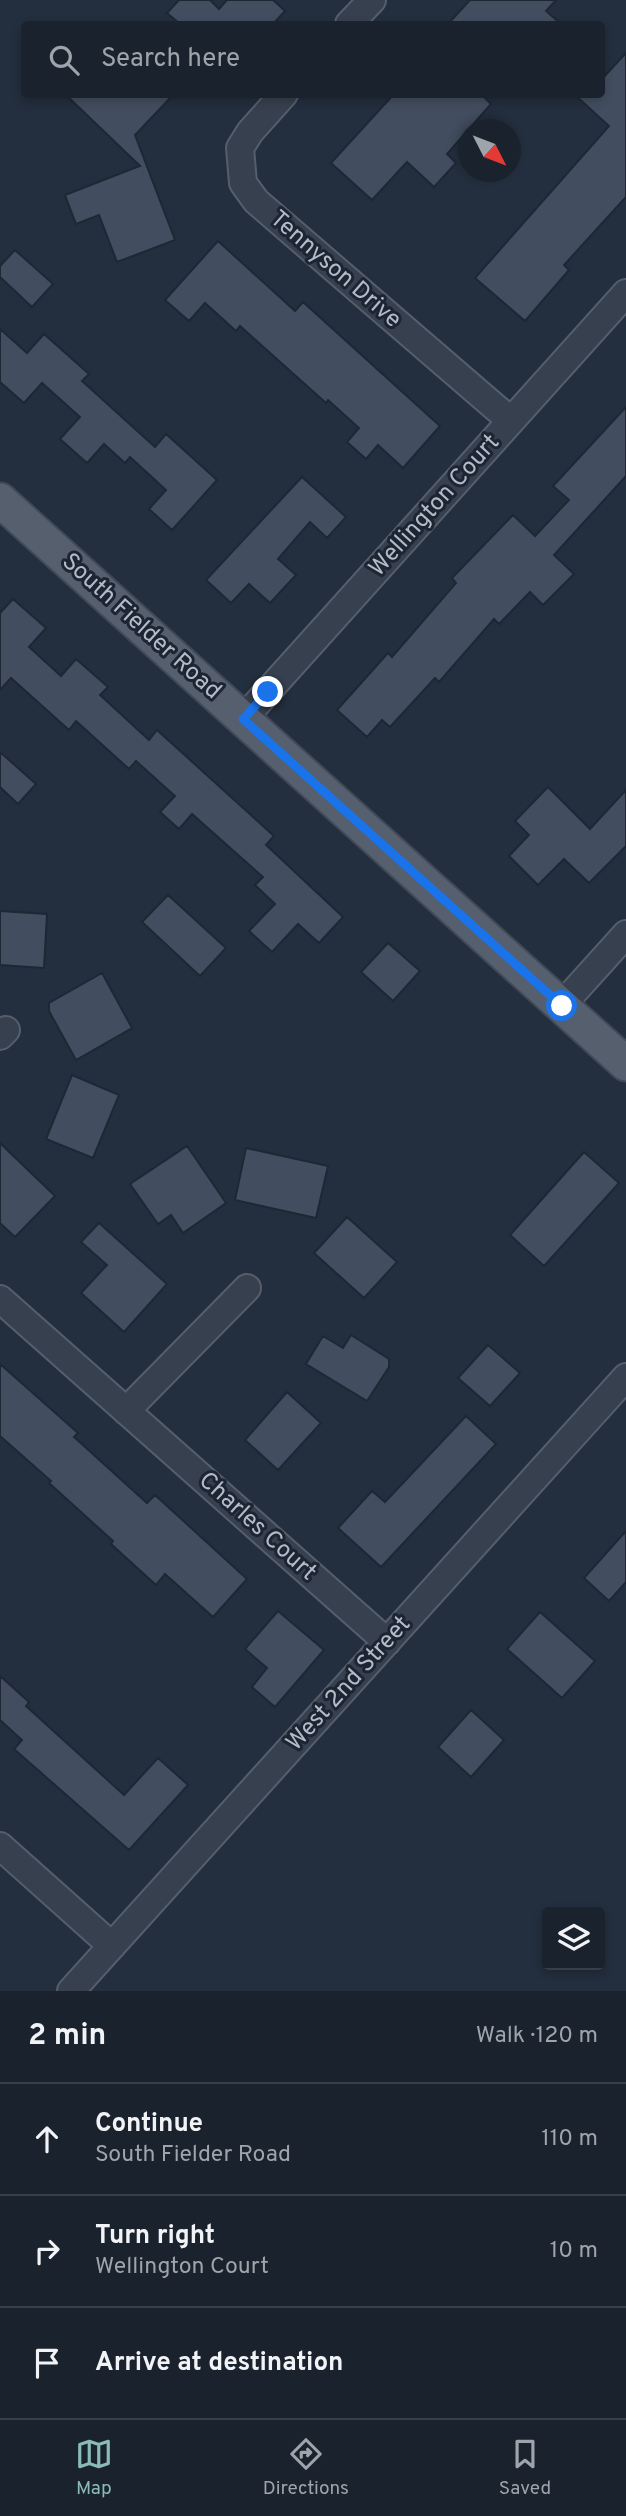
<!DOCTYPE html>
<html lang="en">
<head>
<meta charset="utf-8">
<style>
  body { margin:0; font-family:Overpass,sans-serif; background:#232a36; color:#f1f3f6 }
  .controls { position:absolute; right:21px; bottom:21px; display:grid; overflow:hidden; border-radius:7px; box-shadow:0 4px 10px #0003 }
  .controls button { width:63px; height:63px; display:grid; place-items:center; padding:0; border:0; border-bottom:2px solid #383f4a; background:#1a222e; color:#f1f3f6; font:35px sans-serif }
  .compass { position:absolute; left:458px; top:119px; width:63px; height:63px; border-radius:50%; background:#1a222e; box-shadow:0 4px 10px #0003; rotate:132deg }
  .stop { position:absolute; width:21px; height:21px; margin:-16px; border:5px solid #1a73e8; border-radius:50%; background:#fff }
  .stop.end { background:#1a73e8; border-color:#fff; box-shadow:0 2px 7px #0008 }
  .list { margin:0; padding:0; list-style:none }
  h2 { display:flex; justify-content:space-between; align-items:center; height:91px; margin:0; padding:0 28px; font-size:30px }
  h2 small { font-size:23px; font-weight:400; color:#9fa4aa }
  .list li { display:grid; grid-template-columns:46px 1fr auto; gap:21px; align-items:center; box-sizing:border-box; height:112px; padding:0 28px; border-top:2px solid #383f4a }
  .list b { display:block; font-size:26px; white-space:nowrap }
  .list p { margin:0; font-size:23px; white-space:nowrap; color:#9fa4aa }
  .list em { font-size:23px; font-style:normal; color:#9fa4aa }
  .icon { flex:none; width:38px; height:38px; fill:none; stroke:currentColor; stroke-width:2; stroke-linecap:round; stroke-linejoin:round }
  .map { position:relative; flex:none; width:626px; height:1991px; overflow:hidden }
  .search { position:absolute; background:#1a222e; box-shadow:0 4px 10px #0003; left:21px; right:21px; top:21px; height:77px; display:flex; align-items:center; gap:18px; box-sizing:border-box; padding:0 24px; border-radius:7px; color:#9fa4aa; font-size:26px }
  .sheet { height:427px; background:#1a222e }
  nav { display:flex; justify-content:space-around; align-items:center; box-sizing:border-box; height:98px; border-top:2px solid #383f4a; background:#1a222e; font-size:19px; color:#9fa4aa }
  nav a { display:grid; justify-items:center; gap:4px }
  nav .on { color:#8bbbb9 }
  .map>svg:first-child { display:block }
  .building { fill:#424e60; stroke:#1f2735; stroke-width:2 }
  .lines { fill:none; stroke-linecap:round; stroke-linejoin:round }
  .minor-casing { stroke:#565e6c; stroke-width:30 }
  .major-casing { stroke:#414957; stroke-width:37 }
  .minor { stroke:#37404e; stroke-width:26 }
  .major { stroke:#555f6e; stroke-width:33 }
  .route { stroke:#1a73e8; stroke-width:9 }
  .labels { text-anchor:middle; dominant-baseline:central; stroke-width:6; stroke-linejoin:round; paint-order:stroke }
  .street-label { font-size:24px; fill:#b3bbc9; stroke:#1d2533 }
</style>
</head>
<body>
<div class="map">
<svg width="626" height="1991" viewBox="0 0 626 1991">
  <rect width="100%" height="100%" fill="#232e3e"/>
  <path class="building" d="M 179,0 L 210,0 L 219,9 L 227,0 L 273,0 L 285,11 L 273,24 L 180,24 L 167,13 Z
    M 470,0 L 556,0 L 546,11 L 561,24 L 448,24 Z
    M 626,53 L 626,197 L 564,265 L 569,270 L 525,321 L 475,278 L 609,126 L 574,94 L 601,94 L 601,80 Z
    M 65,94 L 174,94 L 135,135 L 175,240 L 117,262 L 99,215 L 76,224 L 65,195 L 140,166 Z
    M 394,94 L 481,94 L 491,104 L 447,154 L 456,163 L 434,187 L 407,162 L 372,200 L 331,163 Z
    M 218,241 L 295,311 L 303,302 L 440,426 L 403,468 L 378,445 L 366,459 L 347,442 L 359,428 L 328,400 L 326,403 L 240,326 L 236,331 L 205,303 L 189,321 L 165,300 Z
    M 15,250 L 53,284 L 32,307 L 0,277 L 0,266 Z
    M 0,329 L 27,353 L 44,334 L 89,374 L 82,381 L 155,447 L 166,434 L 217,480 L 172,530 L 149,509 L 166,490 L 130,457 L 125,463 L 104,444 L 87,463 L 60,439 L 80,417 L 42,383 L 24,403 L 0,382 Z
    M 626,407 L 626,476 L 554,555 L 574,574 L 543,605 L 530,592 L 499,624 L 494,619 L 439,682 L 435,678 L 390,727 L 382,720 L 367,737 L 337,710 L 388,653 L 392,657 L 456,583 L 452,578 L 513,515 L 535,536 L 569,500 L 553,486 Z
    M 302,477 L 346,517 L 327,538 L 310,522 L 278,559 L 296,575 L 270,603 L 249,584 L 231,603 L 206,580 Z
    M 13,599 L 46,628 L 29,647 L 61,676 L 76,659 L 108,687 L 100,695 L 149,740 L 157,730 L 274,836 L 266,845 L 343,917 L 319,943 L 298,924 L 272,952 L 249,931 L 275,904 L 255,885 L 263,877 L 192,814 L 179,829 L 160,812 L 175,796 L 136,761 L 129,769 L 76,721 L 69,730 L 11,678 L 0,690 L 0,613 Z
    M 0,752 L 36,784 L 18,804 L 0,787 Z
    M 548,787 L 590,829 L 626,790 L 626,846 L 589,883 L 564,859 L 538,885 L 509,856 L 529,835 L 515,821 Z
    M 168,895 L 226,948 L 200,976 L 142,922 Z
    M 0,911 L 47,914 L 44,968 L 0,965 Z
    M 388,943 L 420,971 L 393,1001 L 361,972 Z
    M 102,973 L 132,1028 L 76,1060 L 49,1011 L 49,1003 Z
    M 72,1075 L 119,1095 L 93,1158 L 46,1139 Z
    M 0,1143 L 55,1196 L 15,1237 L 0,1223 Z
    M 187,1146 L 226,1203 L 183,1233 L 171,1215 L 158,1224 L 130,1184 Z
    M 246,1148 L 328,1166 L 316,1218 L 235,1200 Z
    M 584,1152 L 619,1183 L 544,1266 L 510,1235 Z
    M 347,1217 L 397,1262 L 364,1298 L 314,1253 Z
    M 99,1223 L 167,1284 L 124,1332 L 81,1293 L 107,1265 L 81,1242 Z
    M 351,1335 L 389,1359 L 389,1367 L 367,1401 L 306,1364 L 323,1336 L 343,1348 Z
    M 488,1345 L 520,1373 L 490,1406 L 458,1378 Z
    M 0,1364 L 78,1433 L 74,1437 L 147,1503 L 155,1495 L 247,1579 L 213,1617 L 165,1574 L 156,1585 L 111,1544 L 113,1541 L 49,1483 L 51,1481 L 0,1436 Z
    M 287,1392 L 321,1423 L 278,1470 L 245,1440 Z
    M 466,1416 L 496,1444 L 381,1567 L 338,1528 L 372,1491 L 385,1502 Z
    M 626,1531 L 626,1582 L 609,1601 L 584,1578 Z
    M 278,1611 L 324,1650 L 275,1707 L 252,1687 L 267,1668 L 245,1649 Z
    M 540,1612 L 595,1661 L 562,1698 L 507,1649 Z
    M 0,1676 L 29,1702 L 26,1706 L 124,1795 L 158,1758 L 188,1785 L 129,1850 L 14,1749 L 22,1740 L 0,1720 Z
    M 471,1710 L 504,1740 L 471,1777 L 438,1747 Z"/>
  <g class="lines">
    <defs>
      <path id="minor" d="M 349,24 L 372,0
        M 284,94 L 250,132 L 240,148 L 243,183 L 256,201 L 511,421
        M 243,719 L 626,293
        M 562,1005 L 626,934
        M 0,1036 L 6,1030
        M 0,1299 L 387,1642
        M 126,1411 L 247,1288
        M 0,1846 L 112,1946
        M 71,1991 L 626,1377"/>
      <path id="major" d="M 0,500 L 626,1064"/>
    </defs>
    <use href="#minor" class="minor-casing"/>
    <use href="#major" class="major-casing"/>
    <use href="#minor" class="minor"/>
    <use href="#major" class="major"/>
  </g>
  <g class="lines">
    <path class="route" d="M 268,692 L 243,719 L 562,1006"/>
  </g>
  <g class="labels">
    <g class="street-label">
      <text transform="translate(335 270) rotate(41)">Tennyson Drive</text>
      <text transform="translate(435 506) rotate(-48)">Wellington Court</text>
      <text transform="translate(141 627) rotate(42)">South Fielder Road</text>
      <text transform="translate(257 1527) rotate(42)">Charles Court</text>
      <text transform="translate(349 1684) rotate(-48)">West 2nd Street</text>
    </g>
  </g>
</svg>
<div class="controls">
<button><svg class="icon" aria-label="layers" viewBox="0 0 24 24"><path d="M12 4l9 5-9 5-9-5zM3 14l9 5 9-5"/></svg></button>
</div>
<svg class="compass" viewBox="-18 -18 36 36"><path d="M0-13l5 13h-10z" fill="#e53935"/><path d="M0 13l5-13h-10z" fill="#9fa4aa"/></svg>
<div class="stop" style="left:562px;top:1006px"></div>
<div class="stop end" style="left:268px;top:692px"></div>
<div class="search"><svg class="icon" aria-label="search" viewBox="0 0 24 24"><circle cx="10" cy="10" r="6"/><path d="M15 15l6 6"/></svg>Search here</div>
</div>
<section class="sheet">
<h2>2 min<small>Walk · 120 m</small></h2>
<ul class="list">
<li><svg class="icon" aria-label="ahead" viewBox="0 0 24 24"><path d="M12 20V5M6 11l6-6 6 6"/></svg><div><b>Continue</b><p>South Fielder Road</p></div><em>110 m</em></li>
<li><svg class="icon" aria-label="right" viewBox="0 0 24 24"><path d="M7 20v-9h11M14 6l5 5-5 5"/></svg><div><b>Turn right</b><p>Wellington Court</p></div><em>10 m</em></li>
<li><svg class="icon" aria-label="arrive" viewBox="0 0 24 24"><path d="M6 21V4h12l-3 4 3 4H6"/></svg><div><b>Arrive at destination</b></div></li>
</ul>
</section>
<nav>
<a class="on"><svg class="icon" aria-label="map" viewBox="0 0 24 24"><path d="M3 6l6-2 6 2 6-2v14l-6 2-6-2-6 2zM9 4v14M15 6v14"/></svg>Map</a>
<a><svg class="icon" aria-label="directions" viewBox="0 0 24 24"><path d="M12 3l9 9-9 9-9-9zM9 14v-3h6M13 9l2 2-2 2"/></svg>Directions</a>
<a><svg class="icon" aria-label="saved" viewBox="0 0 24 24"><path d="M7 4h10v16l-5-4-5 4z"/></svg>Saved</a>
</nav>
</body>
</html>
